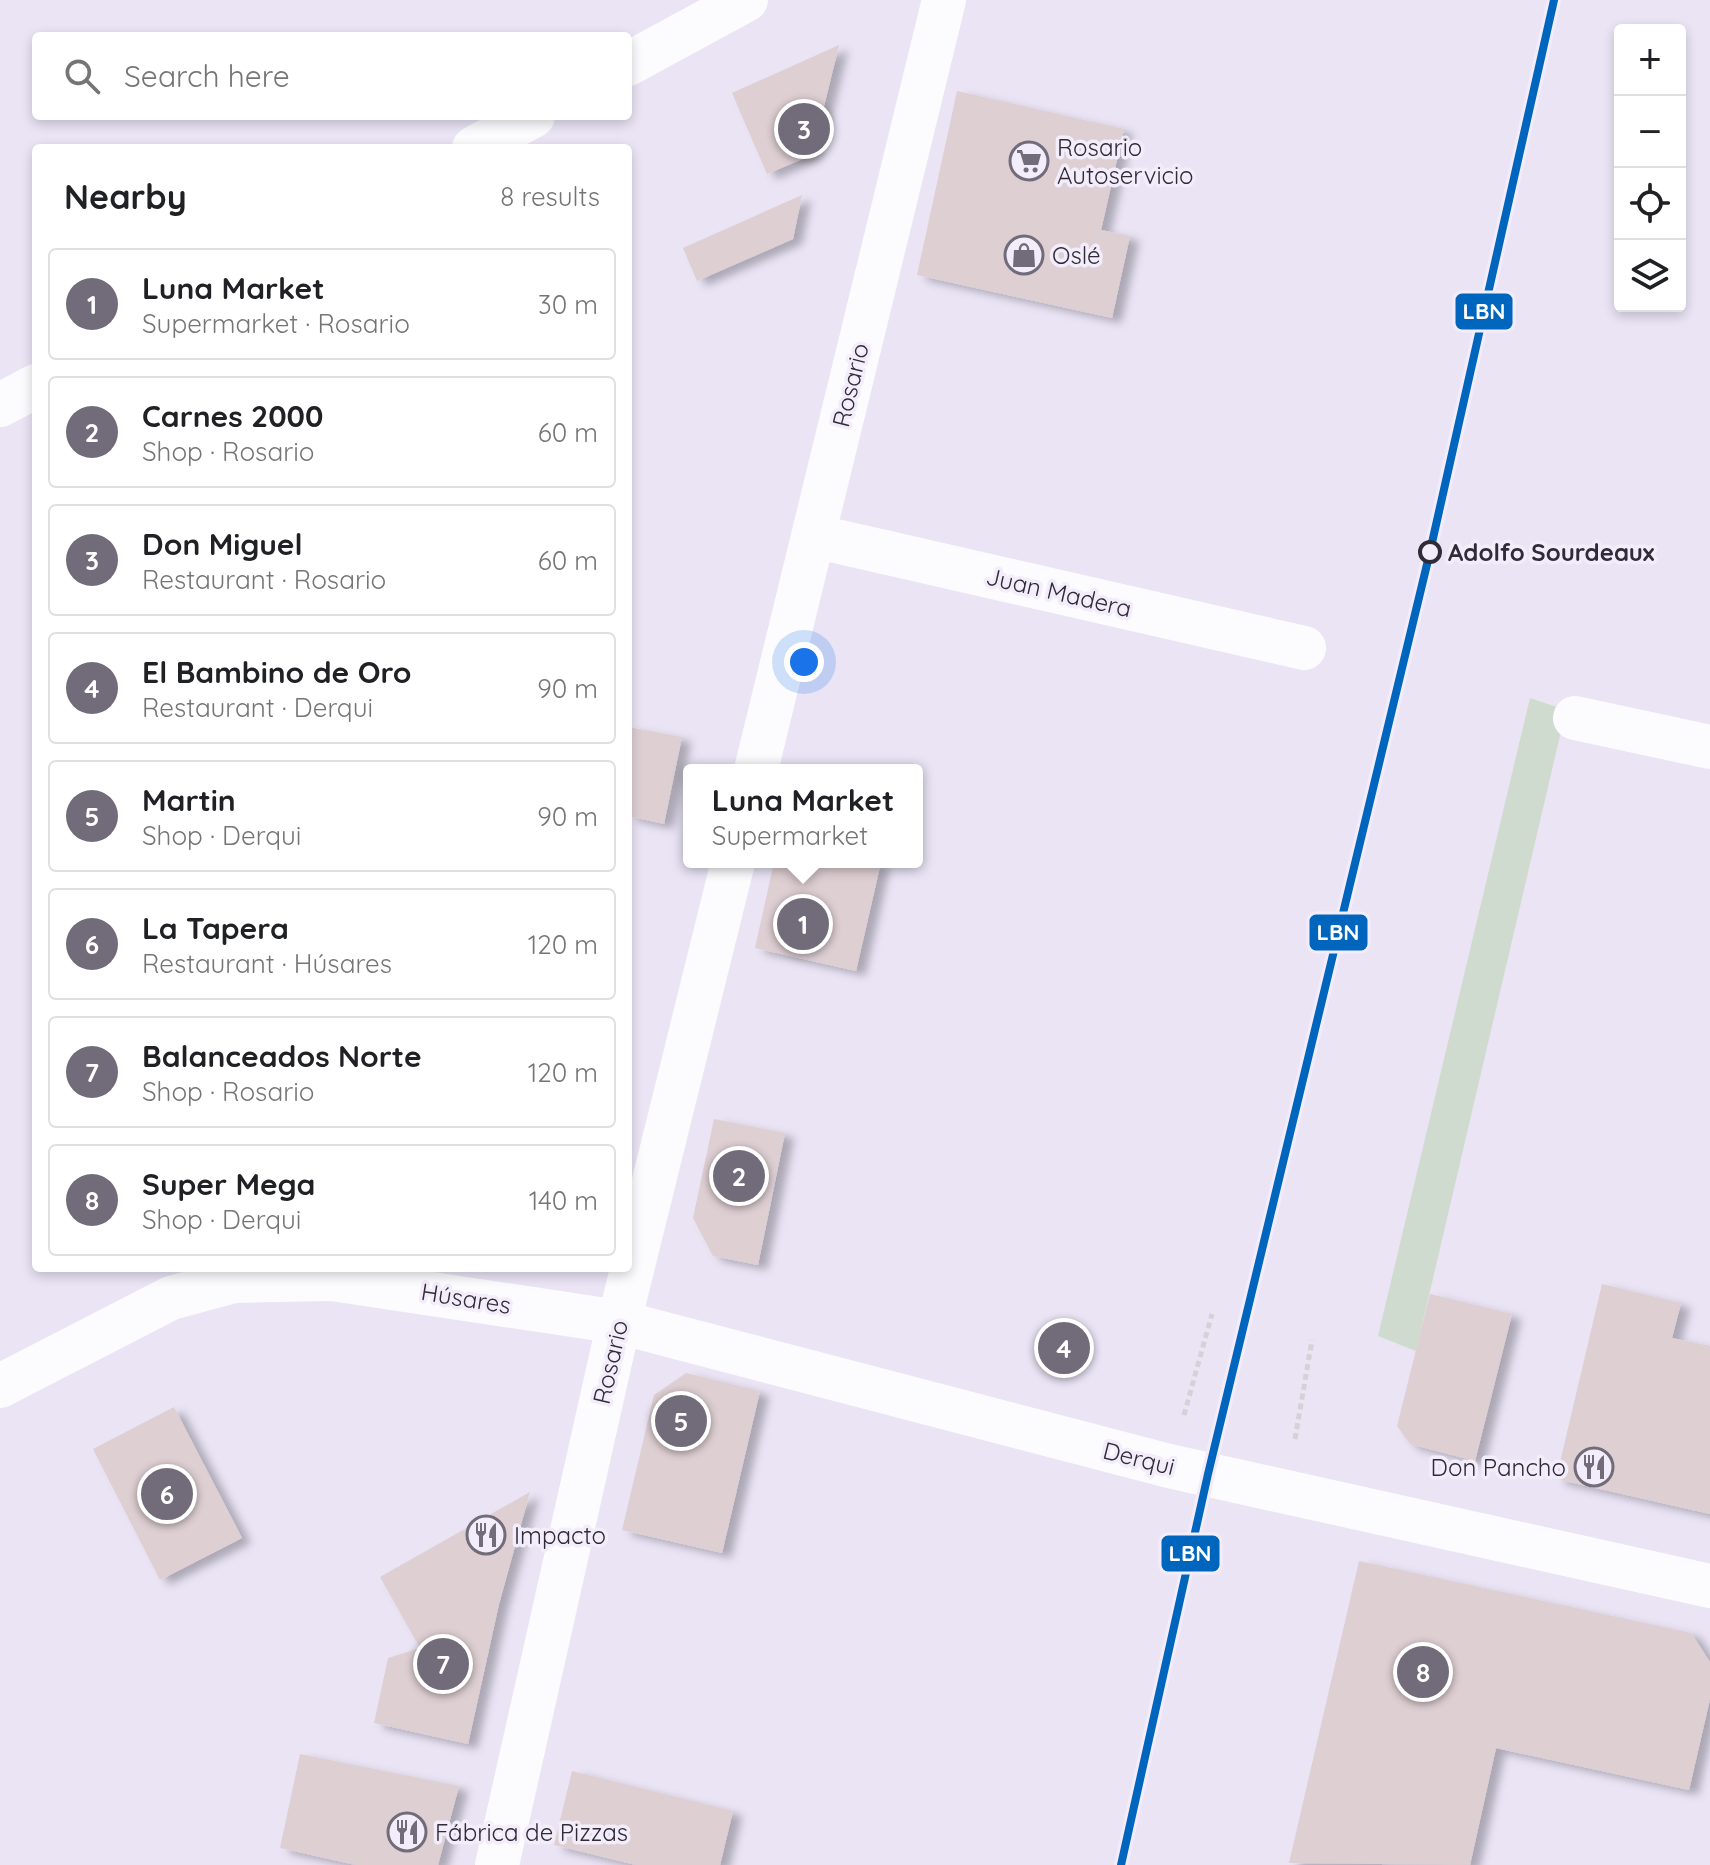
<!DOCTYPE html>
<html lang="en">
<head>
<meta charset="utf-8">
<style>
  body { margin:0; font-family:Quicksand,sans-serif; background:#f2f2f2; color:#202124 }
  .controls { position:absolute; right:24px; top:24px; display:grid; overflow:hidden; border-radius:8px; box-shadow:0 4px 12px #0003 }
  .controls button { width:72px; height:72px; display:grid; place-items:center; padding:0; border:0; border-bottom:2px solid #e0e0e0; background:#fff; color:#202124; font:40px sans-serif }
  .you { position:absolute; left:804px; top:662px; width:28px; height:28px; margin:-20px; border:6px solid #fff; border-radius:50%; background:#1a73e8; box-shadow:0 0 0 12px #1a73e833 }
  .badge { display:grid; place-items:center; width:52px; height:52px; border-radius:50%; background:#726c7a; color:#fff; font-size:26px; font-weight:700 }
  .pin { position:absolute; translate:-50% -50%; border:4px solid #fff; box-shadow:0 2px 8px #0006 }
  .popup { position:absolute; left:683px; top:764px; width:240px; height:104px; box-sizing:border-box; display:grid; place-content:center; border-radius:8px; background:#fff; filter:drop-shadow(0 2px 6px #0005); font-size:26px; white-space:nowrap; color:#757577 }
  .popup b { font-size:30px; color:#202124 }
  .popup::after { content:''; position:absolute; left:50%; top:100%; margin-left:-16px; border:16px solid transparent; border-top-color:#fff }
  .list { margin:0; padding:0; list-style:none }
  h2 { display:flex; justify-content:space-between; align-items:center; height:104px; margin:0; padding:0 32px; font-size:34px }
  h2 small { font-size:26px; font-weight:400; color:#757577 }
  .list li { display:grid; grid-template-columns:52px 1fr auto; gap:24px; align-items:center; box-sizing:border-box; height:112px; margin:0 16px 16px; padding:0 16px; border:2px solid #e0e0e0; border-radius:8px }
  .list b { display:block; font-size:30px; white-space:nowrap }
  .list p { margin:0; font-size:26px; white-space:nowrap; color:#757577 }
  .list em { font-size:26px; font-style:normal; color:#757577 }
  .icon { flex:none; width:44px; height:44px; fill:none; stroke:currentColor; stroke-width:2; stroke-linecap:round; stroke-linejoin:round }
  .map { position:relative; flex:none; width:1710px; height:1865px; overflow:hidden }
  .search { position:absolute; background:#fff; box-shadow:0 4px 12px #0003; left:32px; top:32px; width:600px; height:88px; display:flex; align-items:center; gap:20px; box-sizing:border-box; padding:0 28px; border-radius:8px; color:#757577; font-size:30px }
  .panel { position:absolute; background:#fff; box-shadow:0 4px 12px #0003; left:32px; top:144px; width:600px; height:1128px; border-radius:8px }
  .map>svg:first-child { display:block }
  .green { fill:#d0dbd0 }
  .building { fill:#decfd3; filter:url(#shadow) }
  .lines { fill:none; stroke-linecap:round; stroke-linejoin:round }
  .path { stroke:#d4d2d7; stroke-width:5; stroke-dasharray:6 4; stroke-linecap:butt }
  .minor { stroke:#fcfbfe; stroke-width:44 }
  .rail-1-casing { stroke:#f3edfb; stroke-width:14 }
  .rail-1 { stroke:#0065bd; stroke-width:8 }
  .stop-dot { fill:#f3edfb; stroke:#312b38; stroke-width:4 }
  .labels { text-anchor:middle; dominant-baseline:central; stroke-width:7; stroke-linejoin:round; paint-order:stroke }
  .poi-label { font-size:24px; fill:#312b38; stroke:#f3edfb; text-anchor:start }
  .street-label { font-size:24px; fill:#312b38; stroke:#f3edfb }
  .stop-label { font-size:24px; font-weight:bold; fill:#312b38; stroke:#f3edfb; text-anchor:start }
  .line-badge { stroke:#f3edfb; stroke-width:3 }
  .badge-label { font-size:22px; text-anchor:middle; font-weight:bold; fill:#fff }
</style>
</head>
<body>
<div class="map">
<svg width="1710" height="1865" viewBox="0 0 1710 1865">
  <defs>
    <filter id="shadow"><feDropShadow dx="9" dy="5" stdDeviation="4" flood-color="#0004"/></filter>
  </defs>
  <rect width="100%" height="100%" fill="#eae4f5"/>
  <path class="green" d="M 1530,698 L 1566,710 L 1416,1351 L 1378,1336 Z"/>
  <path class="building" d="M 839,45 L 812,155 L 767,174 L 732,93 Z
    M 957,91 L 1124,129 L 1101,230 L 1130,236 L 1112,318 L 917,275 Z
    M 802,195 L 793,239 L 697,281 L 683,248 Z
    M 628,727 L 682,737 L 664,824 L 628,816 Z
    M 774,862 L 881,862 L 856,971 L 755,948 Z
    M 714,1119 L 785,1133 L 758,1265 L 713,1256 L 693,1218 Z
    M 1602,1284 L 1681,1303 L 1672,1338 L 1710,1346 L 1710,1514 L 1556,1479 Z
    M 1430,1294 L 1512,1314 L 1475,1461 L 1410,1444 L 1397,1426 Z
    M 686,1373 L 760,1391 L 722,1553 L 622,1530 L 654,1395 Z
    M 174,1407 L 242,1538 L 160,1580 L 93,1449 Z
    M 530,1492 L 499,1604 L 468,1744 L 374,1723 L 388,1658 L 420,1648 L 380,1577 Z
    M 1359,1561 L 1691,1633 L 1710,1662 L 1710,1699 L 1689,1790 L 1496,1748 L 1470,1865 L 1289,1863 Z
    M 300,1754 L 459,1786 L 438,1865 L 356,1865 L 280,1848 Z
    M 572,1771 L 733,1811 L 720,1865 L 636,1865 L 554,1845 Z"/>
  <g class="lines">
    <path class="path" d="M 1184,1415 L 1212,1314
      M 1295,1439 L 1312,1340"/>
    <path class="minor" d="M 628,64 L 746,0
      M 474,148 L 533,116
      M 0,405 L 36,386
      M 814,536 L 1304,648
      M 1575,718 L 1710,747
      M 756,770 L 944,0
      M 0,1386 L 171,1298 L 234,1281 L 332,1279 L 619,1322 L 1169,1466 L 1710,1586
      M 497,1865 L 619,1322 L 733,862"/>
    <defs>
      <path id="rail-1" d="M 1121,1865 L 1208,1474 L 1429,556 L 1554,0"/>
    </defs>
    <use href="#rail-1" class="rail-1-casing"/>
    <use href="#rail-1" class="rail-1"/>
  </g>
  <defs>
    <symbol id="supermarket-ring" viewBox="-11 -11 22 22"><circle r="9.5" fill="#f3edfb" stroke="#726c7a" stroke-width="1.5"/><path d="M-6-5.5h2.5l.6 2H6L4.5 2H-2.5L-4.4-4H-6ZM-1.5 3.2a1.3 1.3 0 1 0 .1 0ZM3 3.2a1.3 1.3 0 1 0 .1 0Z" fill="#726c7a"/></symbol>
    <symbol id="shop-ring" viewBox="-11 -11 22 22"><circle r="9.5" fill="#f3edfb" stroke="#726c7a" stroke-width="1.5"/><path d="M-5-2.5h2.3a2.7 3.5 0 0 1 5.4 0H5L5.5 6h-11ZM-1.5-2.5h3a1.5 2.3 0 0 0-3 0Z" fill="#726c7a"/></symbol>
    <symbol id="restaurant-ring" viewBox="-11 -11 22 22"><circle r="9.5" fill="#f3edfb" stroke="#726c7a" stroke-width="1.5"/><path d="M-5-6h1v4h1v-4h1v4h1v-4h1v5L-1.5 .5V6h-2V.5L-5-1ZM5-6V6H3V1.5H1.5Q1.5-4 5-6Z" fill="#726c7a"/></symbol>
  </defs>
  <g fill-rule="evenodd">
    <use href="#supermarket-ring" x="1007" y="139" width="44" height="44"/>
    <use href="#shop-ring" x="1002" y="233" width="44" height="44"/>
    <use href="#restaurant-ring" x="1572" y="1445" width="44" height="44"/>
    <use href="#restaurant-ring" x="464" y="1513" width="44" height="44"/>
    <use href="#restaurant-ring" x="385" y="1810" width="44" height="44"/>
  </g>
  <circle class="stop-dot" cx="1430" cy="552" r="10"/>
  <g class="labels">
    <g class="poi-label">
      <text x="1057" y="147">Rosario<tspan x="1057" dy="28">Autoservicio</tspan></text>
      <text x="1052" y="255">Oslé</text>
      <text x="1566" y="1467" text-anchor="end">Don Pancho</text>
      <text x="514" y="1535">Impacto</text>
      <text x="435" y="1832">Fábrica de Pizzas</text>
    </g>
    <g class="street-label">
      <text transform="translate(850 385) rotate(-76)">Rosario</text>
      <text transform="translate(1059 592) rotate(13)">Juan Madera</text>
      <text transform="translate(466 1298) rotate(9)">Húsares</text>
      <text transform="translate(610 1362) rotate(-77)">Rosario</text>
      <text transform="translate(1139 1458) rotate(14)">Derqui</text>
    </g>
    <g class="stop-label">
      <text x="1448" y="552">Adolfo Sourdeaux</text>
    </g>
  </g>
  <g class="line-badge">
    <rect x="1454" y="292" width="60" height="39" rx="8" fill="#0065bd"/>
    <rect x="1308" y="913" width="61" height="39" rx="8" fill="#0065bd"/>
    <rect x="1160" y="1534" width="61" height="39" rx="8" fill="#0065bd"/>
  </g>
  <g class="badge-label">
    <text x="1484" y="319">LBN</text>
    <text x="1338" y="940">LBN</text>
    <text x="1190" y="1561">LBN</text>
  </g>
</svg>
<div class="controls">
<button>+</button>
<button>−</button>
<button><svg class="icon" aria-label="locate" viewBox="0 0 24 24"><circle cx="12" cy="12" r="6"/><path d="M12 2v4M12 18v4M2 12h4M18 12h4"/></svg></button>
<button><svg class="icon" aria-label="layers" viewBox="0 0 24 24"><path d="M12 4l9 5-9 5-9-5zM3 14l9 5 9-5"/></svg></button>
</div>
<div class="you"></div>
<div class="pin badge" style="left:803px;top:924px">1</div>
<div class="popup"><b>Luna Market</b>Supermarket</div>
<div class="pin badge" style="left:739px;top:1176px">2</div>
<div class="pin badge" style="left:804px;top:129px">3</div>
<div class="pin badge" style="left:1064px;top:1348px">4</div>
<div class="pin badge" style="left:681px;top:1421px">5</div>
<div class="pin badge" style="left:167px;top:1494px">6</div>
<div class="pin badge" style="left:443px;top:1664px">7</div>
<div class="pin badge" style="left:1423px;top:1672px">8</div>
<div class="search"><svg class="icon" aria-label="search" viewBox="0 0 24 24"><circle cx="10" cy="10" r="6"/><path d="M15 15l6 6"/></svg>Search here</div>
<section class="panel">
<h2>Nearby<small>8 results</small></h2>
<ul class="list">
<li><span class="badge">1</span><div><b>Luna Market</b><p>Supermarket · Rosario</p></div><em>30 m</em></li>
<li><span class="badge">2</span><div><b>Carnes 2000</b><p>Shop · Rosario</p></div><em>60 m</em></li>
<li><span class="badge">3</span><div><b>Don Miguel</b><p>Restaurant · Rosario</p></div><em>60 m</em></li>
<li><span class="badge">4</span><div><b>El Bambino de Oro</b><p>Restaurant · Derqui</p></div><em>90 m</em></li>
<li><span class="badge">5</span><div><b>Martin</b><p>Shop · Derqui</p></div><em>90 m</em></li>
<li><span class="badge">6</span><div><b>La Tapera</b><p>Restaurant · Húsares</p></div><em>120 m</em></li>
<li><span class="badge">7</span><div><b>Balanceados Norte</b><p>Shop · Rosario</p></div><em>120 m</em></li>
<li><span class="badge">8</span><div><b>Super Mega</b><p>Shop · Derqui</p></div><em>140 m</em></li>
</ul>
</section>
</div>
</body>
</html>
